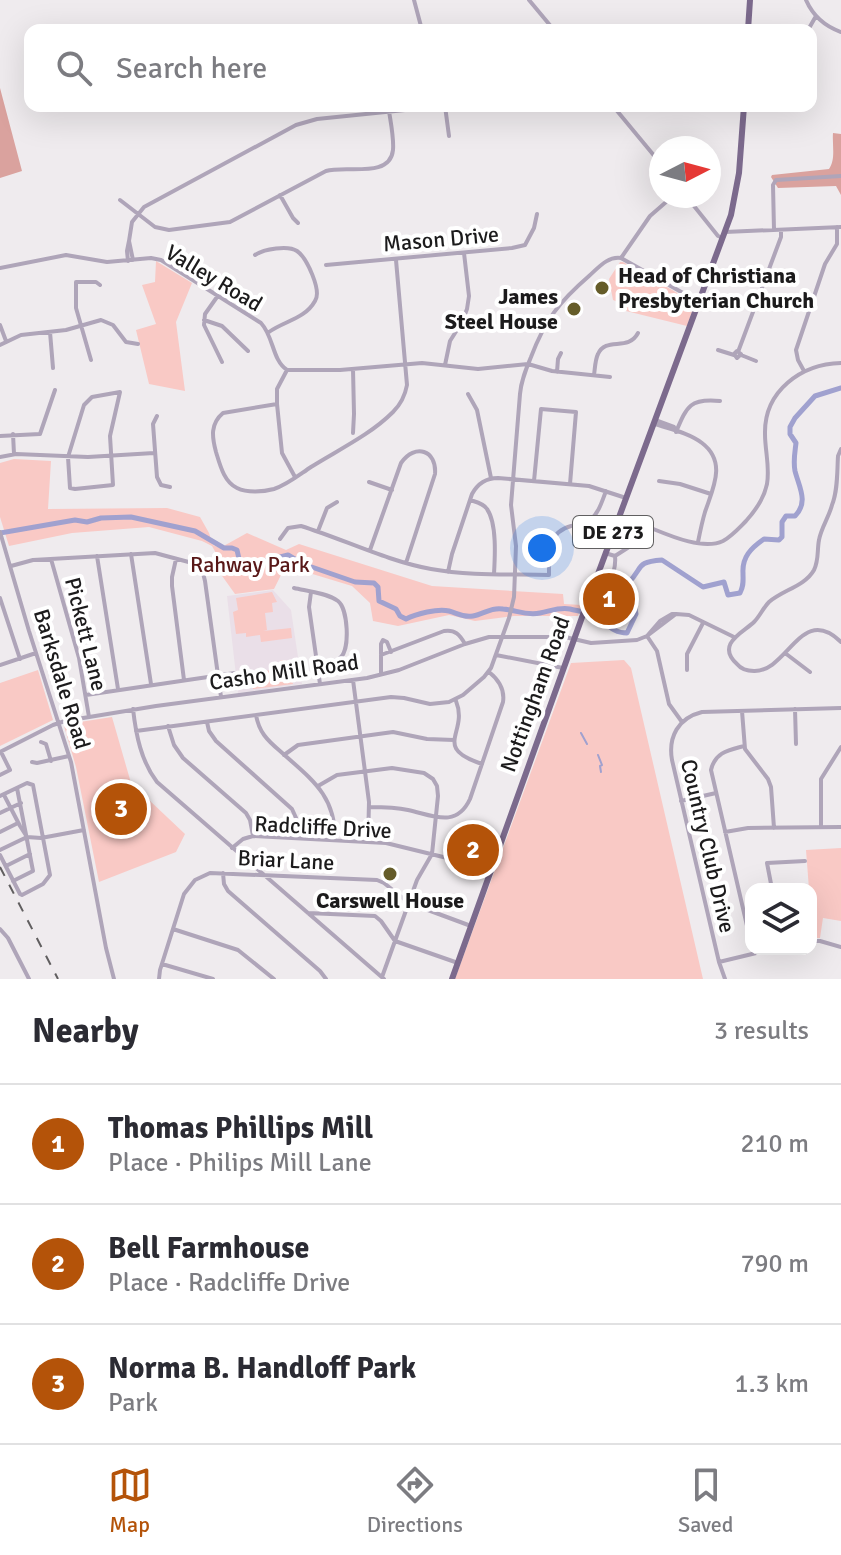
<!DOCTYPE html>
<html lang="en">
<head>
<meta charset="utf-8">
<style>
  body { margin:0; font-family:Signika,sans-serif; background:#f2f2f3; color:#2b2b33 }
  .controls { position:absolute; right:24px; bottom:24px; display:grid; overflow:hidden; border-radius:16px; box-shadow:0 8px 32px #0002 }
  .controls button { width:72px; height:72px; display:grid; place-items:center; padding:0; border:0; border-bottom:2px solid #e1e1e2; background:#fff; color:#2b2b33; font:40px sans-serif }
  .compass { position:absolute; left:649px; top:136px; width:72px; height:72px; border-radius:50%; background:#fff; box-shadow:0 8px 32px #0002; rotate:84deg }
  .you { position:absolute; left:542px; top:548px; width:28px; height:28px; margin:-20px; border:6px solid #fff; border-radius:50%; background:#1a73e8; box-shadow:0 0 0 12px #1a73e833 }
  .badge { display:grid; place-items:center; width:52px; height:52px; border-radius:50%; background:#b45309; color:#fff; font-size:26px; font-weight:700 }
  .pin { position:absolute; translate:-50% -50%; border:4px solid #fff; box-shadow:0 2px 8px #0006 }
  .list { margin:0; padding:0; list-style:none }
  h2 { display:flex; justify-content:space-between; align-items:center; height:104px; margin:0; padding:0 32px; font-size:34px }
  h2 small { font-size:26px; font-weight:400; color:#7c7c81 }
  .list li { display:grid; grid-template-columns:52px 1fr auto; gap:24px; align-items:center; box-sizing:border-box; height:120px; padding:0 32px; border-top:2px solid #e1e1e2 }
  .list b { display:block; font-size:30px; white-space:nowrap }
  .list p { margin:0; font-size:26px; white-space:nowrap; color:#7c7c81 }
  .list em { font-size:26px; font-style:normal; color:#7c7c81 }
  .icon { flex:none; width:44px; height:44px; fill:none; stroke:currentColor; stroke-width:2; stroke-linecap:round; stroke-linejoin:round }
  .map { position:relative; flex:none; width:841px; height:979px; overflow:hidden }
  .search { position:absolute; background:#fff; box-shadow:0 8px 32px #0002; left:24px; right:24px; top:24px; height:88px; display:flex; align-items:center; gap:20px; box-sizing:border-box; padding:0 28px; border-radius:16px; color:#7c7c81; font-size:30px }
  .sheet { height:464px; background:#fff }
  nav { display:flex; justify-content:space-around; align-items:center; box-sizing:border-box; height:112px; border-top:2px solid #e1e1e2; background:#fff; font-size:22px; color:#7c7c81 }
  nav a { display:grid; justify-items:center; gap:4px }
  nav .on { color:#b45309 }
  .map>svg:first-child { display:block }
  .built { fill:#eadfe8 }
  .green { fill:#f9c9c5 }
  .forest { fill:#daa29e }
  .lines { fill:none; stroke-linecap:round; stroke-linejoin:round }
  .stream { stroke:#a0a1cf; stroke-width:2 }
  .river { stroke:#a0a1cf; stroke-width:5 }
  .minor { stroke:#afa5b9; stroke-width:4 }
  .major { stroke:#7c6a8d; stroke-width:6 }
  .rail { stroke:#605e5f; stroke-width:2; stroke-dasharray:10 10; stroke-linecap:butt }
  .poi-dot { fill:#655c29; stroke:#fff; stroke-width:3 }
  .labels { text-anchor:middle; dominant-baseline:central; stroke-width:8; stroke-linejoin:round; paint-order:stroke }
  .shield { fill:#fff; stroke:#605f60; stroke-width:2 }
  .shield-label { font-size:20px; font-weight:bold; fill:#1c1b1c }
  .street-label { font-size:22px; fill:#1c1b1c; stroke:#fff }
  .poi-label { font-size:22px; font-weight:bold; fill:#1c1b1c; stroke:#fff; text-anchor:start }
  .park-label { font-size:22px; fill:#581717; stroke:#fff }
</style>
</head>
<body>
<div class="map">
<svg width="841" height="979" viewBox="0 0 841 979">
  <rect width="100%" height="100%" fill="#efebee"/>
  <path class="built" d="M 273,590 L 291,610 L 302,684 L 238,693 L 227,596 Z"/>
  <path class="green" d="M 156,261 L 192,283 L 176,322 L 185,391 L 149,384 L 136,330 L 156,324 L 142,285 L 155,282 Z
    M 620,262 L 623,262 L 695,303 L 687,326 L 622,310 L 623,304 L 613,300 L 609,279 Z
    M 14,459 L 51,461 L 48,509 L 167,508 L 200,517 L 209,533 L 213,545 L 220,548 L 247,533 L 286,550 L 299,544 L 432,586 L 563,594 L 564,604 L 582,605 L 578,616 L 514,616 L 475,621 L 449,615 L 398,626 L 373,621 L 370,603 L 352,586 L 296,569 L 282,573 L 274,589 L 235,594 L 220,573 L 207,575 L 203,566 L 217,555 L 212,546 L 202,541 L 149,527 L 72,533 L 9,546 L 0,517 L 0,463 Z
    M 272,592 L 277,602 L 272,603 L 273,612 L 265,613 L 267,630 L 263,631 L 291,628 L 292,638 L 261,642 L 260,635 L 246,637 L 246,633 L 236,634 L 233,612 L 238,610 L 236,598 Z
    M 281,660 L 287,661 L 293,684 L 253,689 C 250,680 253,673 260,669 L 263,671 L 276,670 Z
    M 624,660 L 631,668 L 703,979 L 455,979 L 571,663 Z
    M 38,670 L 53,720 L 0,746 L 0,683 Z
    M 112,717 L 131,783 L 185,834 L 176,852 L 99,882 L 76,767 L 64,726 L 67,724 Z
    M 841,848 L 841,921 L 823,918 L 820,938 L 812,938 L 811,889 L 809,889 L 806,850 Z"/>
  <path class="forest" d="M 0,88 L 22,171 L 0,178 Z
    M 833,133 L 841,134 L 841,195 L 836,186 L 778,188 L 771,177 L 772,175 L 829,169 C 836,159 832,145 833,133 Z"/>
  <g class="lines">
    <path class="stream" d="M 581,733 L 587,744
      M 598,755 L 602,765 L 600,766 L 601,772"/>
    <path class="river" d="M 0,533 L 75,520 L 87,522 L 101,518 L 131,517 L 195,531 L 224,548 L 232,548 L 237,550 L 240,563 L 244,566 L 288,555 L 303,564 L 355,582 L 374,583 L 378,587 L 379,601 L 396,609 L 400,616 L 406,619 C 416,614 438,608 449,611 C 457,613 463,618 473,616 C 484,614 491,607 503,609 C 516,610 526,616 540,613 C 551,611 559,607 570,609 C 578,611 587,612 595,616 C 607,622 611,633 627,633 L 636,614 L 635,609 L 631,606 L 632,594 L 628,583 C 644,568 634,562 662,560 L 703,587 L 724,582 L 728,595 L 740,593 C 744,585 743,581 743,573 C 742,557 751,548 764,539 L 779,540 L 782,537 L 782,522 L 786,516 L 795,516 C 809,502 799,487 795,471 C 793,461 795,452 796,443 L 790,434 L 790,427 L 795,418 L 815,396 L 841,388"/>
    <path class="minor" d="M 414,0 L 422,30
      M 529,0 L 554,30
      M 806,0 C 813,16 824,26 841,32
      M 808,30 L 816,16
      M 445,106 L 449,136
      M 613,106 L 661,164
      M 280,195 L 293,218 L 298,223
      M 686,196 L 718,236 L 723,238
      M 120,200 L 155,227 L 169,230 L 230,222 L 326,171 C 346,165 390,179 393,150 C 394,138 391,124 389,111
      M 774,230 L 773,185 L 776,180 L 841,176
      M 725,232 L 841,227
      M 129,241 L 132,222 L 144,207 L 296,125 L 317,119 L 444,106
      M 255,255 C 264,249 288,245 297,251 C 307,258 322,291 315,301 C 305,319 284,321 269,332
      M 621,258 L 699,302
      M 621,258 L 650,216 L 673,196
      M 128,261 L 127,251 L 129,241 L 133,260
      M 326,265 L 512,248 L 525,245 L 534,228 L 537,214
      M 0,268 L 66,255 L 107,262 L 151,258 L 161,260 L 261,323 C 274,337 272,360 287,370 L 340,370 L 422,363 L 478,369 L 528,364 L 552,371 L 610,377
      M 217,297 L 205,314 L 204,325 L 222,362
      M 204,320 L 222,326 L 248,351
      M 0,325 L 6,341
      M 50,332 L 53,368
      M 0,345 L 21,335 L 66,330 L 101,320 L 113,325 L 126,342 L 138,344
      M 718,350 L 734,355
      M 737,351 L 741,354 L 737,358 L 734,354 Z
      M 738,352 L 781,237 L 781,230
      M 741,355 L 756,361
      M 91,360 L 76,308 L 76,282 L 96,282 L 100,285
      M 445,365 L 450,341 L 462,322 L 467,309 L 469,296 L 464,253
      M 287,370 L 277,389 L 277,404 L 282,453 L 295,477
      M 804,371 L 798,360 L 796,350 L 825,264 L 837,244 L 837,227
      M 557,372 L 558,359 L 561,353
      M 594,375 C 595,369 595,360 598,354 C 606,336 628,352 638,333
      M 120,392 L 110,436 L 113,485 L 75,489 L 70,488 L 68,457 L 84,405 L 92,397 Z
      M 468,394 L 477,410 L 491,478
      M 277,404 L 223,413 C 210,424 212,437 216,452 C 220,465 224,482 237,488 C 247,493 263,492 274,489 C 287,485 299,475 311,467 C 338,450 370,435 393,412 C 401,404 405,396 407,385 L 396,260
      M 157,416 L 153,424 L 157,477 L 161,485 L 170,487
      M 655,420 L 674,427 L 676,432
      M 655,424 C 670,429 689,433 702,443 C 727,462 713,488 705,512 C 702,522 700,532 698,542
      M 676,432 C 687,406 690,398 720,401
      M 353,433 L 354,414 L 353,369
      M 13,434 L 14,454
      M 0,436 L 40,434 L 55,390
      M 841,449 L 838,456 C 837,472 838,490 832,505 C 829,517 821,528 819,540 C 817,550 819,560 814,570 C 805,586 783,590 769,602 C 763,608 760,616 754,622 C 744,632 715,644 737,664 C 741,669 748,671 754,671 C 788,672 801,603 841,642
      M 0,457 L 16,454 L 88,457 L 154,453
      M 534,481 L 541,409 L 576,412 L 570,484
      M 659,481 L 680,484 L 711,494
      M 369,482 L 392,490
      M 470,500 C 476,502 483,503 487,509 C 497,523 495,557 494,574
      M 646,526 C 666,534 702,551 723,541 C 732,536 739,528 746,521 C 756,510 764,498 767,484 C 770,467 765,451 765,434 C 764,391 801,364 841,363
      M 318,531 L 327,508 L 337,502
      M 0,532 L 29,631 L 71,762 L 106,948 L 114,979
      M 280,539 L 288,528 L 301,526 C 343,539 387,561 431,569 C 469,576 510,574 549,575 C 549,555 547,532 571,526 C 578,525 584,524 590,520 C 599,513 602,501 606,491
      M 370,550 L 401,463 C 415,443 437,450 435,474 L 406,563
      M 605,553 L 615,556 C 616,566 613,579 606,586
      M 131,554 L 151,684
      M 97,556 L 118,689
      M 615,556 L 629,547
      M 51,559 L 79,658 L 89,717
      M 176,559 L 172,577 L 172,586 L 184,680
      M 11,566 L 33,560 L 155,553 L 196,564 L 203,573 L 205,581 L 221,697
      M 448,572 L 452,554 L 472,494 C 478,483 486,478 498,478 L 589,486 L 626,498
      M 294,588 C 307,591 327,593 338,601 C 348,609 350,648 341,657 C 336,663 325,663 317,664
      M 311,592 L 309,607 L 320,684
      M 0,598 L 20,659
      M 672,614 L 676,614 L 647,636 L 660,621 Z
      M 676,614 L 689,615 L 734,637
      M 785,653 L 810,672
      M 381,654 L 381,644 L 383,640 L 387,642 L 391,652
      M 496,655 L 563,668
      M 0,665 L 36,653
      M 687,670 L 687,654 L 703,623
      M 381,674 L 381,655 L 444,631 C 455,629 460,635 465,644
      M 353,680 L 369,802 L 368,842
      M 86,695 L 235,673
      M 456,701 C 469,733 431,747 482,764
      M 133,709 C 136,735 141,761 157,782 L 384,979
      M 795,709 L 796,744
      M 742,711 L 745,749 L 768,779 L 771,787 L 774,828
      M 256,715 C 259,732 267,740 280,751 C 311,779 336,795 335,840
      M 207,722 L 209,731 L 216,741 L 292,809 L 297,820 L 299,838
      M 168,726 L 174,745 L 183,758 L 246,813 L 250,820 L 253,836
      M 136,731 L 391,697 L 404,698 L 430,704 L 449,702 L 463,695 L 484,677 L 491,668 L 509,618 L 514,597 L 516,546 L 511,505 L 520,394 C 521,381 526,369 531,357 C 545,320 559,302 589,276 C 599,267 608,256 621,258
      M 41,742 L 46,744 L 51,761
      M 744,746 C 729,750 715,752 711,770 L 751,943
      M 0,752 L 53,725 L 65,721 L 156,706 L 367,678 L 399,670 L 465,644 L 489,637 L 565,637 L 591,643 L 637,640 L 647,636 L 657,651 L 669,704 L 682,722
      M 284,755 L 298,745 L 393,732 L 427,739 L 454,740
      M 32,762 L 37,763 L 69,756
      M 0,775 L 10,770 L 1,752
      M 318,786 L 337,775 L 392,768 L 424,773 L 433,779 L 437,786 L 438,796 L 432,854 L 417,880 L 382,977
      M 4,795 L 20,826 L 27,837 L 41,838 L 84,830
      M 0,796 L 27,783 L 33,785 L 50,875 L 43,884 L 22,895 L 20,894 L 0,855
      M 681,801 L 716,793
      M 369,807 C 382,807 395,807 408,810 C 432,815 456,829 470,799 L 503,702 C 505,689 499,680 489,672
      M 0,813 L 21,803
      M 821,827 L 821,779 L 841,747
      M 0,832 L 18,823
      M 725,832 L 748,828 L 841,827
      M 232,848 L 243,839 L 253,836 L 386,843 L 492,869
      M 0,850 L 27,837
      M 464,863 L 489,874
      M 6,866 L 30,854
      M 223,873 L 224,884 L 228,891 L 320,971 L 326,979
      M 13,881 L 33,871 L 17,788
      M 772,889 L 767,863 L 805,861
      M 308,913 L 375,916 L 381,921 L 395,941 L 458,963
      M 0,929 L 8,938 L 29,979
      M 173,929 L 238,950 L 274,979
      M 811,941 L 820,941 L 841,947
      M 719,962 L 773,949
      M 162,964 L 213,979
      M 159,979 L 160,970 L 184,894 L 195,880 L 210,873 L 377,880 L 384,883 L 409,903 L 471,926
      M 725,979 L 719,962 L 672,760 C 668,737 678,718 702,712 L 841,708"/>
    <path class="major" d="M 748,30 L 750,0
      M 452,979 L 585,609 L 731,215 L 739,173 L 744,106"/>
    <path class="rail" d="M 0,867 L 58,979"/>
  </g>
  <g class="poi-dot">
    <circle cx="602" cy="288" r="8"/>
    <circle cx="574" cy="309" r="8"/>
    <circle cx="390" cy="874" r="8"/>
  </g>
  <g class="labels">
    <rect class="shield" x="573" y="516" width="80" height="32" rx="6"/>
    <g class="shield-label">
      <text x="613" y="532">DE 273</text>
    </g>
    <g class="street-label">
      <text transform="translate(441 239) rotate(-5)">Mason Drive</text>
      <text transform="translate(214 278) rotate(31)">Valley Road</text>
      <text transform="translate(86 634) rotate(76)">Pickett Lane</text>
      <text transform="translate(284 672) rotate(-8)">Casho Mill Road</text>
      <text transform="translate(62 679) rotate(73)">Barksdale Road</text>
      <text transform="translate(535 694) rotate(-70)">Nottingham Road</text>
      <text transform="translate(323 827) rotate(3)">Radcliffe Drive</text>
      <text transform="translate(708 846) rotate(77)">Country Club Drive</text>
      <text transform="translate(286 860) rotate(3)">Briar Lane</text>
    </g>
    <g class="poi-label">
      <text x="618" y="275">Head of Christiana<tspan x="618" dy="25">Presbyterian Church</tspan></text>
      <text x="558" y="296" text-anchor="end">James<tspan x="558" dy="25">Steel House</tspan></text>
      <text x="390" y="900" text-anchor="middle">Carswell House</text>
    </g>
    <g class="park-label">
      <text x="250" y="564">Rahway Park</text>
    </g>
  </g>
</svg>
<div class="controls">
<button><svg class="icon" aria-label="layers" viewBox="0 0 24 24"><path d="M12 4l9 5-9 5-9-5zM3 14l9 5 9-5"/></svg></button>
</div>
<svg class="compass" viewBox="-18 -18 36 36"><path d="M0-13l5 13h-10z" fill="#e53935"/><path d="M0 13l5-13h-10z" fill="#7c7c81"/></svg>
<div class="you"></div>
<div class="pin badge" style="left:609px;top:599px">1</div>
<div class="pin badge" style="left:473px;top:850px">2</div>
<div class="pin badge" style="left:121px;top:809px">3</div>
<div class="search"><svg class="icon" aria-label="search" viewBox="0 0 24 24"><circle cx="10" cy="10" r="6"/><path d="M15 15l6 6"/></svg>Search here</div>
</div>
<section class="sheet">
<h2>Nearby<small>3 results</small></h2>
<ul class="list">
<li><span class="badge">1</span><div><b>Thomas Phillips Mill</b><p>Place · Philips Mill Lane</p></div><em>210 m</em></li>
<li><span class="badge">2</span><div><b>Bell Farmhouse</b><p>Place · Radcliffe Drive</p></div><em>790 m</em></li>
<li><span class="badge">3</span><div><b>Norma B. Handloff Park</b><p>Park</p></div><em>1.3 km</em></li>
</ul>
</section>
<nav>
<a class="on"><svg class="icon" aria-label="map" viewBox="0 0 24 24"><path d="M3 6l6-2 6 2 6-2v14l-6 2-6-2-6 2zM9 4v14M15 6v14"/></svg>Map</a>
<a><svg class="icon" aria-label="directions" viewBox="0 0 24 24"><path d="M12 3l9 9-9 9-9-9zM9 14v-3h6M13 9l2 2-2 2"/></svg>Directions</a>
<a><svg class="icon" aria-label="saved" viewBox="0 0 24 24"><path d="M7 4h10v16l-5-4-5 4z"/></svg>Saved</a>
</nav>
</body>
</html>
